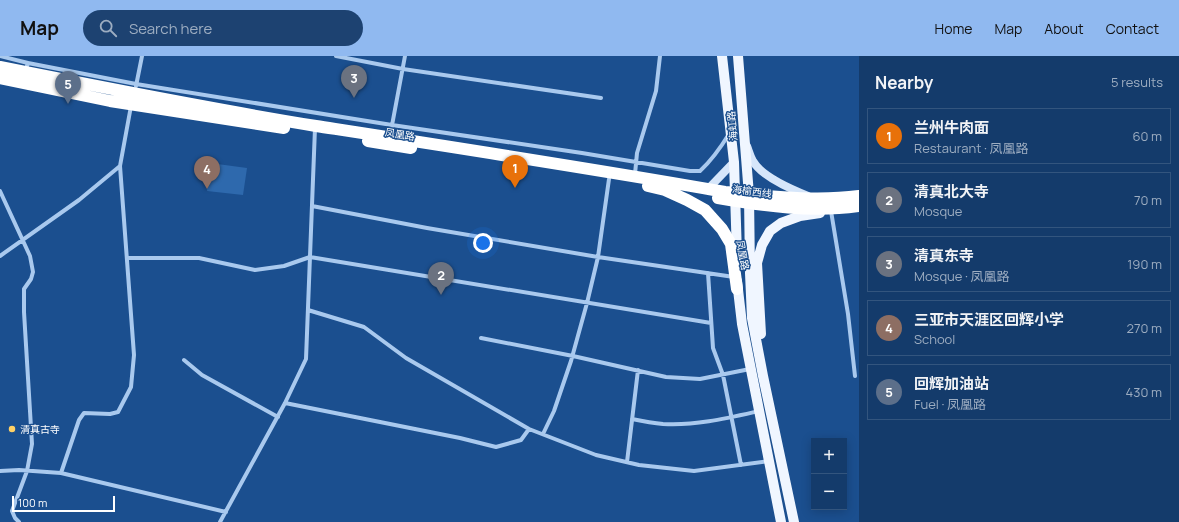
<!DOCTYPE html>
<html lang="en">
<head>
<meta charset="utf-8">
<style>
  body { margin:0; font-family:Manrope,"Noto Sans SC",sans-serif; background:#1d4271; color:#f1f3f6 }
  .controls { position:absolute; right:12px; bottom:12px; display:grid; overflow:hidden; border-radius:0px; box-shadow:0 2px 10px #0003 }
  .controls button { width:36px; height:36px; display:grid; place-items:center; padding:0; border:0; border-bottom:1px solid #33557e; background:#143b6b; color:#f1f3f6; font:20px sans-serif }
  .scale { position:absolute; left:12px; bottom:10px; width:103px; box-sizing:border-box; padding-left:4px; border:2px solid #fff; border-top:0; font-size:11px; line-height:14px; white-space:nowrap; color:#fff; -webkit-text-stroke:3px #1b4f8f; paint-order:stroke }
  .you { position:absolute; left:483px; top:187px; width:14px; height:14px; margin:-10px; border:3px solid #fff; border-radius:50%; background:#1a73e8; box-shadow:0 0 0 6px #1a73e833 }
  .badge { display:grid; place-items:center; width:26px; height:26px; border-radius:50%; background:#90b9f0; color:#fff; font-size:13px; font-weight:700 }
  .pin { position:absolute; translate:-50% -33px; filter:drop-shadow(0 1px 2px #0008) }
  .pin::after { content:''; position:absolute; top:21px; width:14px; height:12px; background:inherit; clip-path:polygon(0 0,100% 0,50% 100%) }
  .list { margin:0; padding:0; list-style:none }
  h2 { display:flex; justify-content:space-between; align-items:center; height:52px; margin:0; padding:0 16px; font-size:17px }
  h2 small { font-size:13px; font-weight:400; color:#9dadc1 }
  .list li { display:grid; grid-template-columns:26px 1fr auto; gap:12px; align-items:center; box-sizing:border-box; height:56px; margin:0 8px 8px; padding:0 8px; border:1px solid #33557e; border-radius:0px }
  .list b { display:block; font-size:15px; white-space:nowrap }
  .list p { margin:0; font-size:13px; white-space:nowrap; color:#9dadc1 }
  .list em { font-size:13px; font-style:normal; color:#9dadc1 }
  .icon { flex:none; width:22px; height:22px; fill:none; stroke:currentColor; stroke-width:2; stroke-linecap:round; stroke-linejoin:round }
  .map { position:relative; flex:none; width:859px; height:466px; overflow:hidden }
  header { display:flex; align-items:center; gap:24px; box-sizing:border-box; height:56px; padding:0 20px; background:#90b9f0; color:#111 }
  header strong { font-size:19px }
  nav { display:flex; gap:22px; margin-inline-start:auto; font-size:14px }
  .search { width:280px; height:36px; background:#1d4271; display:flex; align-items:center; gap:10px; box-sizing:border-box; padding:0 14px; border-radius:22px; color:#9dadc1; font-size:15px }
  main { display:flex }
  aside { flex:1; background:#143b6b }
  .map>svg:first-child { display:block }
  .green { fill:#2e69ad }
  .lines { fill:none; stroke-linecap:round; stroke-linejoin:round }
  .street { stroke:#a9c9ee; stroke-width:4 }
  .secondary { stroke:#d6e6fa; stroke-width:8 }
  .primary { stroke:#f0f6ff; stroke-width:10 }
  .highway { stroke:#fff; stroke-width:12 }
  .poi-dot { fill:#ffd166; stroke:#1b4f8f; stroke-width:1.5 }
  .labels { text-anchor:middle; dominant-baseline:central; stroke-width:3; stroke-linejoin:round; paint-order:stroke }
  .street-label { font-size:10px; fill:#fff; stroke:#1b4f8f }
  .poi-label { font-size:10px; fill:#fff; stroke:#1b4f8f; text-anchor:start }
</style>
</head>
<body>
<header>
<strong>Map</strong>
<div class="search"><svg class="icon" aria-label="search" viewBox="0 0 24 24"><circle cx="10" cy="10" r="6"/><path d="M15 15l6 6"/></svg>Search here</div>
<nav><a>Home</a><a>Map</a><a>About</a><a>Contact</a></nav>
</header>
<main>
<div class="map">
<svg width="859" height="466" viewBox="0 0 859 466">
  <rect width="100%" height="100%" fill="#1b4f8f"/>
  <path class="green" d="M 210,107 L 247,112 L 243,139 L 207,135 Z"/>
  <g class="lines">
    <path class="street" d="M 0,0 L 28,7 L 25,16
      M 336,0 L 403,13 L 601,42
      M 28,7 L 136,28 L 392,69 L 582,97 L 690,115 L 700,115 C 712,104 721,91 729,78
      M 136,30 L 142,0
      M 390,80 L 405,0
      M 635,118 L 637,97 L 656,35 L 660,0
      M 0,135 L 30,200 L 33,216 L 31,223 L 24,233 L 24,256 L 32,388 L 27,415 L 12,455 L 15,462 L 19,466
      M 312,150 L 427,172 L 598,201 L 734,221
      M 831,155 L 848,258 L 855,320
      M 0,200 L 79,144 L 120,110 L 131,50
      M 127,202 L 199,202 L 255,214 L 284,210 L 310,201 L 711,267
      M 708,217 L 713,292 L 723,319 L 741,409
      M 308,254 L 364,271 L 406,302 L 529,373 L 596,399 L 639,409 L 694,415 L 769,405
      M 481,282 L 573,300 L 666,321 L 700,323 L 750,313
      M 184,304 L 202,319 L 278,361
      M 285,347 L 460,382 L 496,391 L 521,384 L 529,373
      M 632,363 C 642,365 653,367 663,368 C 695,370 728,362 759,355
      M 543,378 L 554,355 L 571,305 L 587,247 L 598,201 L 609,123
      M 627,406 L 638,314
      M 0,415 L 19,414 L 61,417 L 226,456
      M 61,417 L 79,364 L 84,357 L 110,358 L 118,356 L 131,331 L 134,299 L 120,110
      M 220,466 L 285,347 L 306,303 L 315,72"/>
    <path class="secondary" d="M 747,90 C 749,95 750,100 753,105 C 761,120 793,134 808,140
      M 708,133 L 734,106"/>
    <path class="primary" d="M 722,0 L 734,106 L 737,199
      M 738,0 L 749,139 L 750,217 L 752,262 L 763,320 L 794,466
      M 737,225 L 742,268 L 781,466
      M 761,278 L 757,207 L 762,189 L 770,175 L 781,167 L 800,160 L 820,157"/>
    <path class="highway" d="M 0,11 C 105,32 210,53 316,70 C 452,91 589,112 725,136 C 769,140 814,146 859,140
      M 0,22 L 110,45 L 284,72
      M 368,85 L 411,92
      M 648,130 L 665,134 L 687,144 L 705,154 L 722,173 L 731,188 L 737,233
      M 718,142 C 764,150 812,157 859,150"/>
  </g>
  <circle class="poi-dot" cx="12" cy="373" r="4"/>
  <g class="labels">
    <g class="street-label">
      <text transform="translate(732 70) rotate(-95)">海虹路</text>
      <text transform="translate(400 78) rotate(9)">凤凰路</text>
      <text transform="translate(752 135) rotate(8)">海榆西线</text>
      <text transform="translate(743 199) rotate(79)">凤凰路</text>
    </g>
    <g class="poi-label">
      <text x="20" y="373">清真古寺</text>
    </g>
  </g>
</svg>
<div class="controls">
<button>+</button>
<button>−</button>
</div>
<div class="scale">100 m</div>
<div class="you"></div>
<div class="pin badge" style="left:515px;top:132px;background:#e8710a">1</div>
<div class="pin badge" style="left:441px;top:239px;background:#6b7280">2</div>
<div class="pin badge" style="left:354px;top:42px;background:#6b7280">3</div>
<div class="pin badge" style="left:207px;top:133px;background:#8d6e63">4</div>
<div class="pin badge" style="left:68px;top:48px;background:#5c6f8a">5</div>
</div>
<aside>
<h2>Nearby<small>5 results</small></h2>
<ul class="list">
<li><span class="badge" style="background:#e8710a">1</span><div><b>兰州牛肉面</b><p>Restaurant · 凤凰路</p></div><em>60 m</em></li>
<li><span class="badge" style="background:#6b7280">2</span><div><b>清真北大寺</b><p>Mosque</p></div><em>70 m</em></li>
<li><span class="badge" style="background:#6b7280">3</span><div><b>清真东寺</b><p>Mosque · 凤凰路</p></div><em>190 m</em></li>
<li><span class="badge" style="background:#8d6e63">4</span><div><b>三亚市天涯区回辉小学</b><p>School</p></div><em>270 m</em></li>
<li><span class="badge" style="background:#5c6f8a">5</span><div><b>回辉加油站</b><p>Fuel · 凤凰路</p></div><em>430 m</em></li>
</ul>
</aside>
</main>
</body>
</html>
